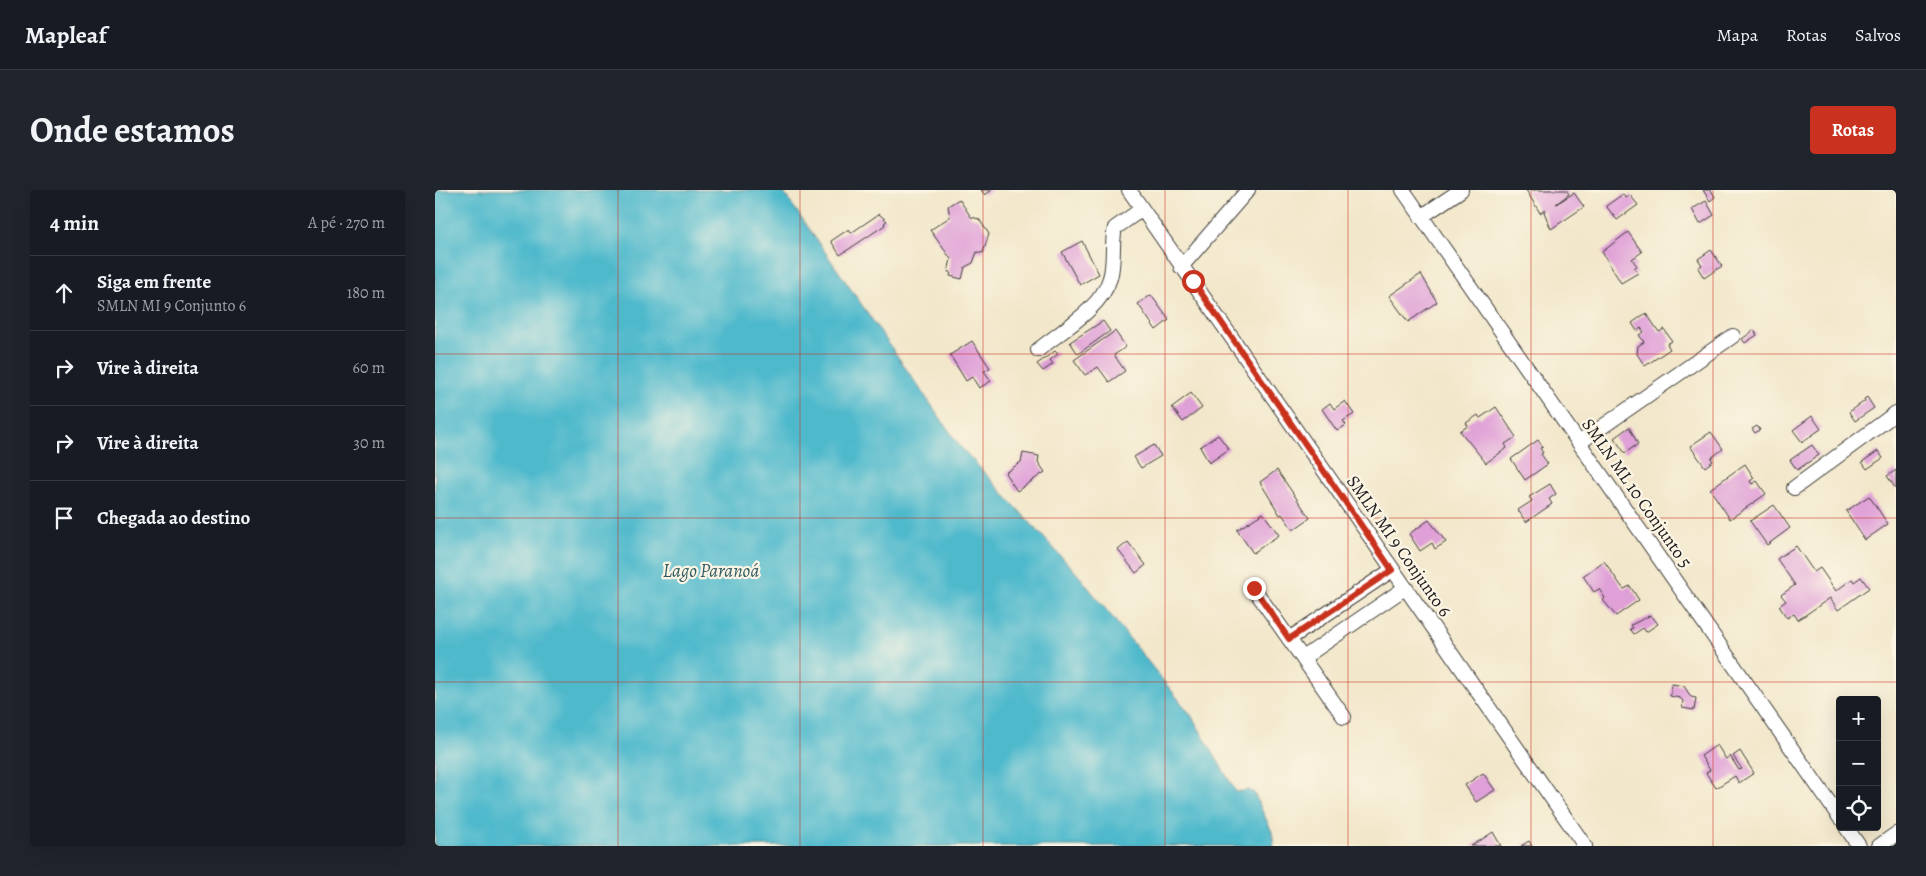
<!DOCTYPE html>
<html lang="pt">
<head>
<meta charset="utf-8">
<style>
  body { margin:0; font-family:Alegreya,serif; background:#20242c; color:#f1f3f6 }
  .controls { position:absolute; right:15px; bottom:15px; display:grid; overflow:hidden; border-radius:5px; box-shadow:0 5px 20px #0002 }
  .controls button { width:45px; height:45px; display:grid; place-items:center; padding:0; border:0; border-bottom:1px solid #363941; background:#171b24; color:#f1f3f6; font:25px sans-serif }
  .stop { position:absolute; width:15px; height:15px; margin:-11px; border:4px solid #c8321e; border-radius:50%; background:#fff }
  .stop.end { background:#c8321e; border-color:#fff; box-shadow:0 1px 5px #0008 }
  .list { margin:0; padding:0; list-style:none }
  h2 { display:flex; justify-content:space-between; align-items:center; height:65px; margin:0; padding:0 20px; font-size:21px }
  h2 small { font-size:16px; font-weight:400; color:#9ea1a6 }
  .list li { display:grid; grid-template-columns:32px 1fr auto; gap:15px; align-items:center; box-sizing:border-box; height:75px; padding:0 20px; border-top:1px solid #363941 }
  .list b { display:block; font-size:19px; white-space:nowrap }
  .list p { margin:0; font-size:16px; white-space:nowrap; color:#9ea1a6 }
  .list em { font-size:16px; font-style:normal; color:#9ea1a6 }
  .icon { flex:none; width:28px; height:28px; fill:none; stroke:currentColor; stroke-width:2; stroke-linecap:round; stroke-linejoin:round }
  .map { position:relative; flex:none; width:1461px; height:656px; overflow:hidden; border-radius:5px }
  header { display:flex; align-items:center; gap:30px; box-sizing:border-box; height:70px; padding:0 25px; background:#171b24; border-bottom:1px solid #363941 }
  header strong { font-size:24px }
  nav { display:flex; gap:28px; margin-inline-start:auto; font-size:18px }
  .intro { display:flex; align-items:center; justify-content:space-between; box-sizing:border-box; height:120px; padding:0 30px }
  h1 { margin:0; font-size:35px }
  .button { padding:12px 22px; border-radius:5px; background:#c8321e; color:#fff; font-size:18px; font-weight:700 }
  main { display:flex; gap:30px; padding:0 30px }
  aside { flex:1; background:#171b24; border-radius:5px; box-shadow:0 5px 20px #0002 }
  .map>svg:first-child { display:block }
  .water { fill:#4fb9cc; stroke:#366a74 }
  .building { fill:#df9fd7 }
  .lines { fill:none; stroke-linecap:round; stroke-linejoin:round }
  .minor-casing { stroke:#3c3a36; stroke-width:16 }
  .minor { stroke:#fff; stroke-width:14 }
  .route { stroke:#c8321e; stroke-width:6 }
  .grid { fill:none; stroke:#c8321e; stroke-width:1; stroke-opacity:0.55 }
  .labels { text-anchor:middle; dominant-baseline:central; stroke-width:4.5; stroke-linejoin:round; paint-order:stroke }
  .street-label { font-size:18px; fill:#1c1c1c; stroke:#fcf5e5 }
  .water-label { font-size:19px; font-style:italic; fill:#305b62; stroke:#fcf5e5 }
</style>
</head>
<body>
<header>
<strong>Mapleaf</strong>
<nav><a>Mapa</a><a>Rotas</a><a>Salvos</a></nav>
</header>
<div class="intro"><h1>Onde estamos</h1><a class="button">Rotas</a></div>
<main>
<aside>
<h2>4 min<small>A pé · 270 m</small></h2>
<ul class="list">
<li><svg class="icon" aria-label="ahead" viewBox="0 0 24 24"><path d="M12 20V5M6 11l6-6 6 6"/></svg><div><b>Siga em frente</b><p>SMLN MI 9 Conjunto 6</p></div><em>180 m</em></li>
<li><svg class="icon" aria-label="right" viewBox="0 0 24 24"><path d="M7 20v-9h11M14 6l5 5-5 5"/></svg><div><b>Vire à direita</b></div><em>60 m</em></li>
<li><svg class="icon" aria-label="right" viewBox="0 0 24 24"><path d="M7 20v-9h11M14 6l5 5-5 5"/></svg><div><b>Vire à direita</b></div><em>30 m</em></li>
<li><svg class="icon" aria-label="arrive" viewBox="0 0 24 24"><path d="M6 21V4h12l-3 4 3 4H6"/></svg><div><b>Chegada ao destino</b></div></li>
</ul>
</aside>
<div class="map">
<svg width="1461" height="656" viewBox="0 0 1461 656">
  <rect width="100%" height="100%" fill="#fcf5e5"/>
  <filter id="ink" filterUnits="userSpaceOnUse"><feTurbulence type="fractalNoise" baseFrequency=".02" numOctaves="2"/><feDisplacementMap in="SourceGraphic" scale="10" xChannelSelector="R" yChannelSelector="G"/><feConvolveMatrix kernelMatrix="1 2 1 2 8 2 1 2 1" color-interpolation-filters="sRGB"/></filter>
  <filter id="wash" filterUnits="userSpaceOnUse"><feTurbulence type="fractalNoise" baseFrequency=".0096" numOctaves="4" result="noise"/><feDisplacementMap in="SourceGraphic" scale="20" xChannelSelector="R" yChannelSelector="G"/><feGaussianBlur stdDeviation="1.12" result="paint"/><feColorMatrix in="noise" values="0 0 0 0 0 0 0 0 0 0 0 0 0 0 0 0 0 1.4 0 .05"/><feComposite in="paint" operator="in"/></filter>
  <g filter="url(#wash)">
    <rect width="100%" height="100%" fill="#f2e7ca"/>
    <path class="water" d="M 0,0 L 347,0 L 524,255 L 644,386 L 756,525 L 801,602 L 813,600 L 819,603 L 837,642 L 839,656 L 0,656 Z"/>
    <g id="blocks">
      <path class="building" d="M 546,0 L 557,0 L 550,5 Z
        M 1091,0 L 1131,0 L 1134,4 L 1121,14 L 1139,3 L 1149,17 L 1116,39 L 1109,22 L 1111,19 L 1105,23 Z
        M 1268,0 L 1276,0 L 1280,7 L 1275,11 Z
        M 1188,4 L 1191,8 L 1195,5 L 1203,15 L 1182,30 L 1171,16 Z
        M 524,9 L 536,27 L 544,29 L 554,44 L 548,63 L 542,62 L 538,73 L 530,77 L 527,89 L 515,86 L 516,82 L 513,82 L 516,69 L 495,40 L 515,27 L 513,16 Z
        M 1271,11 L 1279,25 L 1265,34 L 1257,19 Z
        M 444,24 L 452,31 L 449,33 L 450,35 L 405,65 L 396,51 L 414,39 L 416,43 Z
        M 1193,42 L 1207,62 L 1197,69 L 1202,76 L 1199,78 L 1203,83 L 1186,93 L 1167,62 Z
        M 647,51 L 664,84 L 645,95 L 627,62 Z
        M 1276,60 L 1287,76 L 1269,88 L 1263,78 L 1267,75 L 1263,69 Z
        M 986,84 L 1002,112 L 973,132 L 954,106 Z
        M 716,105 L 734,130 L 721,140 L 703,114 Z
        M 1211,123 L 1224,142 L 1229,139 L 1237,151 L 1232,154 L 1235,159 L 1210,176 L 1202,164 L 1203,156 L 1209,152 L 1204,145 L 1209,142 L 1206,138 L 1202,141 L 1197,133 Z
        M 668,131 L 675,141 L 643,164 L 635,152 Z
        M 1319,140 L 1322,145 L 1310,153 L 1307,149 Z
        M 680,141 L 691,157 L 679,165 L 690,181 L 674,192 L 663,177 L 650,185 L 639,170 Z
        M 537,151 L 555,178 L 549,181 L 556,191 L 544,198 L 537,187 L 531,191 L 515,165 Z
        M 620,161 L 623,164 L 615,170 L 618,174 L 608,181 L 602,174 Z
        M 756,203 L 767,218 L 748,232 L 737,217 Z
        M 1432,207 L 1439,218 L 1420,231 L 1414,222 L 1430,211 L 1429,209 Z
        M 910,211 L 919,224 L 908,231 L 911,235 L 902,241 L 887,219 L 895,213 L 899,219 Z
        M 1061,217 L 1081,247 L 1070,254 L 1072,258 L 1051,273 L 1025,241 L 1033,236 L 1031,233 L 1043,225 L 1045,228 Z
        M 1377,226 L 1386,239 L 1367,252 L 1358,240 Z
        M 1322,236 L 1325,240 L 1320,243 L 1317,239 Z
        M 1194,237 L 1203,254 L 1190,263 L 1179,248 Z
        M 1276,242 L 1288,259 L 1276,268 L 1278,271 L 1270,277 L 1255,256 Z
        M 783,245 L 794,259 L 774,273 L 765,257 Z
        M 1103,250 L 1108,257 L 1105,258 L 1108,263 L 1106,264 L 1113,274 L 1090,290 L 1076,269 Z
        M 719,255 L 726,266 L 706,278 L 699,267 Z
        M 1377,255 L 1384,265 L 1362,280 L 1355,270 Z
        M 1443,261 L 1448,268 L 1432,279 L 1427,272 Z
        M 588,263 L 604,266 L 603,272 L 610,282 L 582,301 L 570,283 L 586,272 Z
        M 1310,274 L 1319,288 L 1315,291 L 1317,294 L 1322,291 L 1331,304 L 1295,329 L 1275,299 Z
        M 842,280 L 875,328 L 858,340 L 847,324 L 845,325 L 825,292 Z
        M 1461,280 L 1461,299 L 1452,286 Z
        M 1115,294 L 1121,304 L 1114,309 L 1117,314 L 1091,332 L 1083,320 L 1097,311 L 1094,307 Z
        M 1434,306 L 1453,334 L 1430,350 L 1411,321 Z
        M 1339,315 L 1355,338 L 1332,355 L 1315,331 Z
        M 828,323 L 844,345 L 818,363 L 802,340 Z
        M 994,330 L 1011,352 L 1000,359 L 997,353 L 985,361 L 974,344 Z
        M 693,352 L 711,375 L 701,383 L 683,360 Z
        M 1361,356 L 1379,382 L 1385,378 L 1401,401 L 1417,389 L 1419,392 L 1426,387 L 1434,398 L 1403,420 L 1395,408 L 1363,430 L 1359,424 L 1352,428 L 1344,416 L 1351,411 L 1346,405 L 1360,395 L 1342,369 Z
        M 1169,371 L 1187,397 L 1189,399 L 1195,396 L 1204,410 L 1181,426 L 1168,410 L 1170,408 L 1164,399 L 1159,402 L 1148,386 Z
        M 1216,425 L 1223,434 L 1211,442 L 1208,438 L 1199,444 L 1195,439 L 1198,438 L 1196,435 Z
        M 1237,494 L 1249,496 L 1256,507 L 1261,508 L 1259,520 L 1247,518 L 1248,511 L 1245,508 L 1235,506 Z
        M 1282,555 L 1291,569 L 1295,566 L 1304,580 L 1307,579 L 1298,566 L 1305,561 L 1319,583 L 1304,593 L 1300,586 L 1281,598 L 1271,583 L 1275,580 L 1266,566 Z
        M 1048,583 L 1060,600 L 1041,612 L 1030,595 Z
        M 1058,642 L 1066,656 L 1036,656 L 1046,650 Z
        M 1094,651 L 1097,656 L 1086,656 Z"/>
    </g>
  </g>
  <g filter="url(#ink)">
    <use href="#blocks" fill-opacity="0" stroke="#3c3a36" stroke-width="1"/>
    <g class="lines">
      <defs>
        <path id="minor" d="M 694,0 L 1150,656
          M 968,0 L 1405,628
          M 986,27 L 1026,0
          M 746,77 L 813,0
          M 603,160 C 626,141 667,118 675,88 C 680,72 676,54 680,38 L 707,19
          M 1144,253 L 1298,146
          M 1359,298 L 1461,223
          M 819,399 L 909,527
          M 854,449 L 957,380
          M 868,468 L 970,398
          M 1411,637 L 1424,656
          M 1444,656 L 1461,644"/>
      </defs>
      <use href="#minor" class="minor-casing"/>
      <use href="#minor" class="minor"/>
    </g>
  </g>
  <g class="lines" filter="url(#ink)">
    <path class="route" d="M 758,91 L 957,380 L 854,449 L 819,398"/>
  </g>
  <path class="grid" d="M 183,0 L 183,656M 365,0 L 365,656M 548,0 L 548,656M 730,0 L 730,656M 913,0 L 913,656M 1096,0 L 1096,656M 1278,0 L 1278,656M 0,164 L 1461,164M 0,328 L 1461,328M 0,492 L 1461,492"/>
  <g class="labels">
    <g class="street-label">
      <text transform="translate(1202 303) rotate(55)">SMLN ML 10 Conjunto 5</text>
      <text transform="translate(964 356) rotate(55)">SMLN MI 9 Conjunto 6</text>
    </g>
    <g class="water-label">
      <text x="276" y="381">Lago Paranoá</text>
    </g>
  </g>
</svg>
<div class="controls">
<button>+</button>
<button>−</button>
<button><svg class="icon" aria-label="locate" viewBox="0 0 24 24"><circle cx="12" cy="12" r="6"/><path d="M12 2v4M12 18v4M2 12h4M18 12h4"/></svg></button>
</div>
<div class="stop" style="left:758px;top:91px"></div>
<div class="stop end" style="left:819px;top:398px"></div>
</div>
</main>
</body>
</html>
